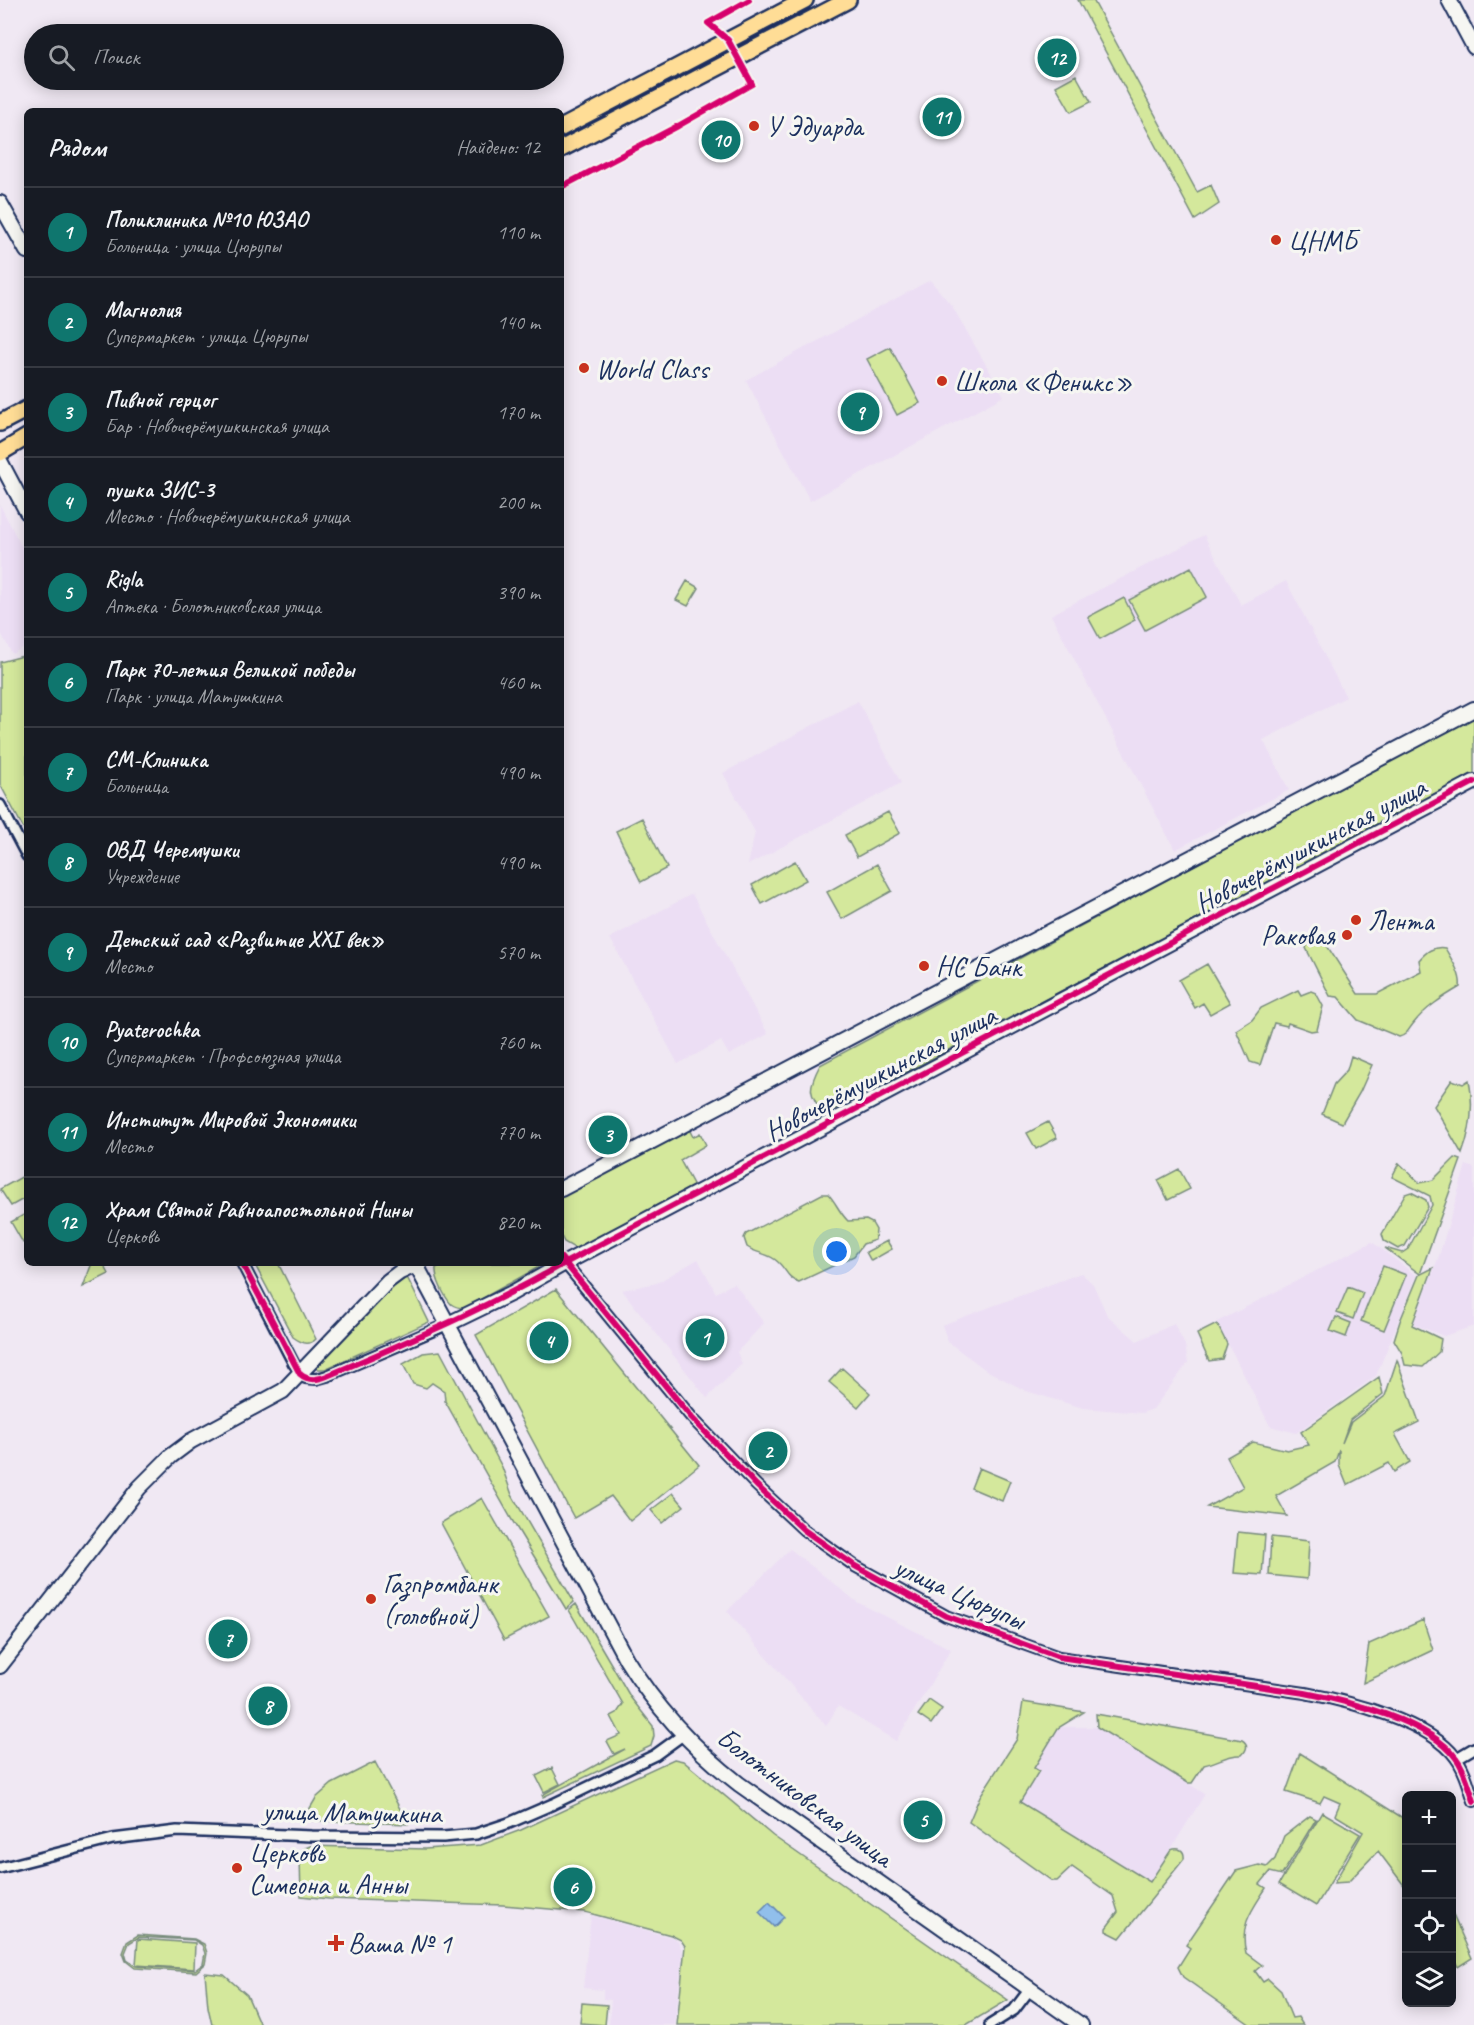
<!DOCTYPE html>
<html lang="ru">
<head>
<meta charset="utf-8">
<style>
  body { margin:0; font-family:Caveat,sans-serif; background:#20242c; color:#f1f3f6 }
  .controls { position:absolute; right:18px; bottom:18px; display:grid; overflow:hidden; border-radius:9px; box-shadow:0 3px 15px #0003 }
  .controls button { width:54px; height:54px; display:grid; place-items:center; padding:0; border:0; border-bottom:2px solid #363941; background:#171b24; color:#f1f3f6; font:30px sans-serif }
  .you { position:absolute; left:837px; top:1252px; width:21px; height:21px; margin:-15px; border:4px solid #fff; border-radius:50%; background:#1a73e8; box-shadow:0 0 0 9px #1a73e833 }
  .badge { display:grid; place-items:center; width:39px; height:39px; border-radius:50%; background:#0f766e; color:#fff; font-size:20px; font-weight:700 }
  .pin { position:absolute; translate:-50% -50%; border:3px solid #fff; box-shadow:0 2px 6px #0006 }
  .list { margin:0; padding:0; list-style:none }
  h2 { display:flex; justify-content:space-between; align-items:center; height:78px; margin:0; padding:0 24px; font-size:26px }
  h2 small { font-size:20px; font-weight:400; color:#9ea1a6 }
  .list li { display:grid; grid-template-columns:39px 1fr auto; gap:18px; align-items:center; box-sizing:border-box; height:90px; padding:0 24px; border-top:2px solid #363941 }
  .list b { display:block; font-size:22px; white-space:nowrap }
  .list p { margin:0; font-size:20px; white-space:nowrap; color:#9ea1a6 }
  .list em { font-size:20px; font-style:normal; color:#9ea1a6 }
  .icon { flex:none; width:33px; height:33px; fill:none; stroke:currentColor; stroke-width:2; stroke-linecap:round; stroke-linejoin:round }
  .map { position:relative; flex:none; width:1474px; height:2025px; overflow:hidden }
  .search { position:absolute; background:#171b24; box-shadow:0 3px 15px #0003; left:24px; top:24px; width:540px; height:66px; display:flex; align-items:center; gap:15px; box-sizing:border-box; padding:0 21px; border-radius:33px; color:#9ea1a6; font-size:22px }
  .panel { position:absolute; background:#171b24; box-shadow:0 3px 15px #0003; left:24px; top:108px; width:540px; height:1158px; border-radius:9px }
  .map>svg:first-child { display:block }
  .built { fill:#ecdef4 }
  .green { fill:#d4e89c; stroke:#788c7d; stroke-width:1.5; fill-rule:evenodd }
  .water { fill:#91bfeb; stroke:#6285b3; stroke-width:1.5 }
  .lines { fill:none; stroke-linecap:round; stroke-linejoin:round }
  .street-casing { stroke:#1b2f5e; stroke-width:14 }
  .secondary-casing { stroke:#1b2f5e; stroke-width:18 }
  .primary-casing { stroke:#1b2f5e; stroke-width:20 }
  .street { stroke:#f6f6f2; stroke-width:9 }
  .secondary { stroke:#f6f6f2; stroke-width:14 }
  .primary { stroke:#ffdd96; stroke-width:15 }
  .cycleway-casing { stroke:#f6f6f2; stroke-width:10 }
  .cycleway { stroke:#d6006c; stroke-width:6 }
  .poi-dot { fill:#c8321e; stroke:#f6f6f2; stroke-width:2 }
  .labels { text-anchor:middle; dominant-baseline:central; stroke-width:6; stroke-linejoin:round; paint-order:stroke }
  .poi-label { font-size:28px; fill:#1b2f5e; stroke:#f6f6f2; text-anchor:start }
  .street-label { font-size:28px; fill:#1b2f5e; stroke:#f6f6f2 }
</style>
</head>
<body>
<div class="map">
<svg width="1474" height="2025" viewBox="0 0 1474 2025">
  <rect width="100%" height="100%" fill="#f0e8f3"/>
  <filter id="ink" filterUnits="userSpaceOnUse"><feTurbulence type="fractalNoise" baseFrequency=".0167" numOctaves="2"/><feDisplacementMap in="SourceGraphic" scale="12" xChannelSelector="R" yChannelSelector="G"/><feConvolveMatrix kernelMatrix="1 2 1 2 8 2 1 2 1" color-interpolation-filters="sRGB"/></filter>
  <g filter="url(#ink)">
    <path class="built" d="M 930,280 L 952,306 L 1004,396 L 810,501 L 746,380 Z
      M 0,505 L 27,557 L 27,645 L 12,654 L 0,631 Z
      M 1204,535 L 1241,605 L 1286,581 L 1346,697 L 1263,740 L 1289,790 L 1175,850 L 1051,615 Z
      M 858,701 L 901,783 L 748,865 L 755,832 L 723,773 Z
      M 692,894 L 768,1034 L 729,1055 L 721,1041 L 678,1064 L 610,938 Z
      M 1466,1165 L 1474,1168 L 1474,1326 L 1444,1336 L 1413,1324 L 1439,1256 Z
      M 1372,1242 L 1417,1276 L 1376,1376 L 1296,1433 L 1270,1426 L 1217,1322 Z
      M 698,1259 L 716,1293 L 734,1283 L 764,1323 L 737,1352 L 742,1364 L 707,1398 L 622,1290 L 657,1283 Z
      M 1081,1273 L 1093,1284 L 1107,1315 L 1137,1341 L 1174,1324 L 1185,1345 L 1188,1363 L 1153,1409 L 1142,1413 L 1083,1408 L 1026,1391 L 986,1370 L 948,1342 L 942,1325 Z
      M 790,1549 L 857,1602 L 951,1649 L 896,1741 L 838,1706 L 826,1726 L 727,1611 Z
      M 1059,1727 L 1097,1727 L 1205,1794 L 1150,1883 L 1020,1802 L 1039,1772 L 1033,1768 Z
      M 591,1915 L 674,1938 L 678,1941 L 683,1953 L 675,2025 L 609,2025 L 611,2000 L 603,1999 L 603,1990 L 583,1988 Z"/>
    <path class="green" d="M 1078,0 L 1093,0 L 1197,192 L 1211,185 L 1219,204 L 1195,220 Z
      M 1076,75 L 1091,102 L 1071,112 L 1056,86 Z
      M 890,347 L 920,403 L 897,415 L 867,359 Z
      M 1191,567 L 1207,597 L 1145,630 L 1129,600 Z
      M 687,581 L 699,588 L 688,606 L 676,600 Z
      M 1124,598 L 1135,620 L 1100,639 L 1088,617 Z
      M 27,655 L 27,835 L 0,784 L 0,662 Z
      M 1474,716 L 1474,775 L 824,1115 C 809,1092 807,1090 820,1065 Z
      M 888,812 L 900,833 L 857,857 L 845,835 Z
      M 642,818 L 667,868 L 641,882 L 616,831 Z
      M 795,861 L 806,880 L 762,904 L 752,885 Z
      M 877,864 L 892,891 L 842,919 L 827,892 Z
      M 1318,937 L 1324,941 L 1358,994 L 1377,994 L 1421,971 L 1419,960 C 1426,952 1433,946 1445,948 C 1451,959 1462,974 1460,987 C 1443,997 1425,1008 1413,1024 C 1408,1030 1407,1035 1399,1037 L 1358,1020 L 1338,997 L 1330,996 L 1306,948 L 1310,939 Z
      M 1207,964 L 1230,1003 L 1210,1014 L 1203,1003 L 1195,1008 L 1179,980 Z
      M 1298,990 L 1301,995 L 1311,991 L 1316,993 L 1323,1006 L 1317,1030 L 1311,1031 L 1288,1023 L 1287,1026 L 1274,1023 L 1260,1065 L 1250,1062 L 1236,1030 L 1252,1020 L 1261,1008 Z
      M 1351,1056 L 1372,1065 L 1360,1092 L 1342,1123 L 1322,1114 L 1334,1084 L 1347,1070 Z
      M 1452,1080 L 1463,1084 L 1469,1080 C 1474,1105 1471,1130 1462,1154 L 1434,1106 Z
      M 1048,1122 L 1057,1138 L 1036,1149 L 1027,1133 Z
      M 688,1127 L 693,1137 L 700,1133 L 706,1145 L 680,1160 L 694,1186 L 576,1249 L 564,1242 L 561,1236 L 561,1197 Z
      M 1455,1158 L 1461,1160 L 1420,1274 L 1385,1248 L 1402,1253 L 1408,1249 L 1432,1205 L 1430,1196 L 1392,1177 L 1399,1163 L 1420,1183 L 1433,1180 Z
      M 1179,1169 L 1190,1189 L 1168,1200 L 1158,1180 Z
      M 27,1174 L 27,1197 L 11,1206 L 0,1189 Z
      M 1411,1192 L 1426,1200 L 1428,1207 L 1405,1246 L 1398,1249 L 1384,1241 L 1382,1234 L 1405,1194 Z
      M 822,1194 L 828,1194 C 836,1202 838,1211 848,1221 L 866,1220 L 872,1223 L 876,1230 L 875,1240 L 863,1244 L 854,1256 L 799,1282 C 787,1278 786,1269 778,1262 C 769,1253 757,1254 747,1247 L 744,1238 L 746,1234 Z
      M 27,1213 L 27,1240 L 23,1243 L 11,1222 Z
      M 887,1241 L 892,1249 L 871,1261 L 866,1252 Z
      M 92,1263 L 103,1263 L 109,1274 L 83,1287 Z
      M 254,1263 L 278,1263 L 316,1339 C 308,1347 300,1342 293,1337 Z
      M 445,1263 L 542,1263 L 537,1268 L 465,1308 C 460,1308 455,1307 451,1304 C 444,1296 435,1278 436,1268 Z
      M 1383,1266 L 1406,1275 L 1384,1330 L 1361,1321 Z
      M 1433,1268 L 1412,1325 L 1441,1339 L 1439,1352 L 1423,1367 L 1405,1365 L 1402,1353 L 1394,1340 L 1400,1321 L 1419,1275 Z
      M 407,1277 L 429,1322 L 325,1369 L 317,1369 L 316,1365 L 319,1360 L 393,1286 Z
      M 1348,1287 L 1363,1293 L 1353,1319 L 1337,1313 Z
      M 556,1289 L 699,1465 L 630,1521 L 611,1496 L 574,1518 L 476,1335 Z
      M 1336,1317 L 1351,1323 L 1346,1337 L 1330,1331 Z
      M 1217,1324 L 1227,1344 L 1222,1359 L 1209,1361 L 1197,1334 Z
      M 440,1351 L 502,1467 L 512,1495 L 574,1602 L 566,1609 L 512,1520 L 445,1401 L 444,1391 L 432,1383 L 426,1388 L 413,1384 L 403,1364 L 423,1353 Z
      M 1397,1360 L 1419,1422 L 1395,1434 L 1410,1462 L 1394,1472 L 1389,1463 L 1347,1485 L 1339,1465 L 1339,1450 L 1335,1462 L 1276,1496 L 1287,1516 L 1207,1507 L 1243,1487 L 1227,1457 L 1253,1442 L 1287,1450 L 1309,1445 L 1301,1432 L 1379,1377 L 1383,1394 L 1350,1420 L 1342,1443 L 1351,1422 L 1385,1396 Z
      M 842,1368 L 870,1393 L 858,1407 L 829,1382 Z
      M 979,1468 L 1010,1481 L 1002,1501 L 971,1488 Z
      M 673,1493 L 684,1506 L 662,1523 L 651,1510 Z
      M 482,1498 L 549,1616 L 504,1640 L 441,1523 Z
      M 1238,1532 L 1265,1535 L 1262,1575 L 1234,1573 Z
      M 1271,1537 L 1309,1541 L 1307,1579 L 1269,1575 Z
      M 576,1604 L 631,1698 L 653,1726 L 654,1736 L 651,1746 L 543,1797 L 542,1795 L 625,1749 L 614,1754 L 607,1741 L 621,1735 L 611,1716 L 617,1713 L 623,1704 L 569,1610 Z
      M 1423,1620 L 1433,1650 L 1363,1683 L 1369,1644 Z
      M 929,1700 L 942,1709 L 931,1724 L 918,1715 Z
      M 1023,1702 L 1084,1712 L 1058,1728 L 1034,1768 L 1039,1771 L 1020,1802 L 1150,1882 L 1171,1850 C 1179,1847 1185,1850 1184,1859 L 1120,1938 L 1106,1931 L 1106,1928 L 1118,1912 L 1113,1896 L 1072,1867 L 1057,1881 L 1052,1881 L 969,1822 L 980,1796 L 1017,1739 Z
      M 1096,1714 L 1242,1740 C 1249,1744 1247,1750 1242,1755 C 1227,1754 1219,1762 1204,1765 L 1192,1783 L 1188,1783 L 1097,1727 Z
      M 1300,1753 L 1406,1820 L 1406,1888 L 1378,1851 L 1348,1882 L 1334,1883 L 1363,1832 L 1335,1815 L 1340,1803 L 1324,1796 L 1320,1803 L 1286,1792 Z
      M 674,1759 L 683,1761 L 773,1836 L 1008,2000 L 966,2025 L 677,2025 L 685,1946 L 681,1940 L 671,1935 L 585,1912 L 503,1905 L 329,1899 L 301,1896 L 300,1858 L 303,1849 L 310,1846 L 425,1849 L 481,1845 L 521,1830 Z
      M 375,1762 L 408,1824 L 303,1820 L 316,1798 L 332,1784 Z
      M 552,1768 L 560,1784 L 544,1792 L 536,1776 Z
      M 1322,1812 L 1360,1834 L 1316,1906 L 1279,1884 Z
      M 1310,1816 L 1316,1819 L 1282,1875 L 1270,1872 L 1260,1884 L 1266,1888 C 1252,1910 1239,1925 1246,1953 L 1262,1965 L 1255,1971 L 1263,1982 L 1268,1979 L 1281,1991 L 1292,2018 L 1298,2017 L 1303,2025 L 1251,2025 L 1183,1977 L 1178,1967 L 1190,1948 L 1186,1945 L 1236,1871 L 1259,1865 L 1267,1867 L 1275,1859 L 1284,1836 Z
      M 1452,1913 L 1472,1958 L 1458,1967 L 1452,1954 Z
      M 138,1935 L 194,1939 L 204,1944 L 207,1953 L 205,1964 L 196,1972 L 135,1968 L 126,1961 L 123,1953 L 127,1942 ZM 139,1937 L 194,1940 L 202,1945 L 205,1953 L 203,1964 L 195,1970 L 136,1966 L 127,1960 L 125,1953 L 129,1943 Z
      M 138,1939 L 195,1943 L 194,1969 L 136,1965 Z
      M 205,1973 L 224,1975 L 247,1995 L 260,2025 L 212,2025 L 208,2007 Z
      M 582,2003 L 607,2005 L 605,2025 L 580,2023 Z"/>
    <path class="water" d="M 769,1902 L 784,1917 L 774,1927 L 759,1912 Z"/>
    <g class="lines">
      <defs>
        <path id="street" d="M 0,805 L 27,856
          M 242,1263 L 294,1364 L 305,1378 L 316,1379 L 327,1376 L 448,1324
          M 565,1263 L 692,1418 L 756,1485 L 804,1530 L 855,1566 L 946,1616 L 1059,1657 L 1305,1693 C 1347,1701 1430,1721 1456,1758 C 1465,1769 1469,1787 1474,1801
          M 1457,1758 L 1474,1748
          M 0,1868 L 113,1839 L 177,1831 L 312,1836 L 443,1837 L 476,1834 L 509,1823 L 553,1804 L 655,1755 L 684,1734
          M 990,2025 L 1014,2010 L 1030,1989"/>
        <path id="secondary" d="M 1449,0 L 1474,47
          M 0,203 L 27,251
          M 0,461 L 27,512
          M 561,1189 L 1474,709
          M 415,1263 L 626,1659 C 656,1708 694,1749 739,1784 L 1081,2025
          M 448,1324 L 512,1293 L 565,1263 L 1474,782
          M 0,1666 L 139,1488 L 171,1456 L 191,1441 L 283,1391 L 388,1281 L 400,1272 L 420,1263"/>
        <path id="primary" d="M 561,128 L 805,0
          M 561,149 L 848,0
          M 0,423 L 27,409
          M 0,453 L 27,437"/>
      </defs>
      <use href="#street" class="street-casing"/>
      <use href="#secondary" class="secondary-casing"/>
      <use href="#primary" class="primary-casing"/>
      <use href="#street" class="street"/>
      <use href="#secondary" class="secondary"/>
      <use href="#primary" class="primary"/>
      <defs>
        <path id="cycleway" d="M 561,187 L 678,126 L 752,84 L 728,40 L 708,23 L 749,0
          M 561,1258 L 692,1418 L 756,1485 L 804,1530 L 855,1566 L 946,1616 L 1059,1657 L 1305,1693 C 1347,1701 1430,1721 1456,1758 C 1465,1769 1469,1787 1474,1801
          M 242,1263 L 300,1374 C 308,1381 318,1380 327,1376 C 409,1341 487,1308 565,1263 L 1474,782"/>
      </defs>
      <use href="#cycleway" class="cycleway-casing"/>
      <use href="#cycleway" class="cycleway"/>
    </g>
  </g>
  <g class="poi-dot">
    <circle cx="754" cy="126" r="6"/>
    <circle cx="1276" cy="240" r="6"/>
    <circle cx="584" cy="368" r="6"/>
    <circle cx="942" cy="381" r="6"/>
    <circle cx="1356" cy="920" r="6"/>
    <circle cx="1347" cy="935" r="6"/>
    <circle cx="924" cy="966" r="6"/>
    <circle cx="371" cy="1599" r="6"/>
    <circle cx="237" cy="1868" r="6"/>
    <path d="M333 1934h6v6h6v6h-6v6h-6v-6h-6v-6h6z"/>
  </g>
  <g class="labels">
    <g class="poi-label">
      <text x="766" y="126">У Эдуарда</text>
      <text x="1288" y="240">ЦНМБ</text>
      <text x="596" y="368">World Class</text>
      <text x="954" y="381">Школа «Феникс»</text>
      <text x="1368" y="920">Лента</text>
      <text x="1335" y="935" text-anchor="end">Раковая</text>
      <text x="936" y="966">НС Банк</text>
      <text x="383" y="1583">Газпромбанк<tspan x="383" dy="32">(головной)</tspan></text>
      <text x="249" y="1852">Церковь<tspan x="249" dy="32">Симеона и Анны</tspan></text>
      <text x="348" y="1943">Ваша № 1</text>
    </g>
    <g class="street-label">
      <text transform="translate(1310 845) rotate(-28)">Новочерёмушкинская улица</text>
      <text transform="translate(880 1073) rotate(-28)">Новочерёмушкинская улица</text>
      <text transform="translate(960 1593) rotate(24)">улица Цюрупы</text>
      <text transform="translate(805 1797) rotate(37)">Болотниковская улица</text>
      <text transform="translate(352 1812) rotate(1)">улица Матушкина</text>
    </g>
  </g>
</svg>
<div class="controls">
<button>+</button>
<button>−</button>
<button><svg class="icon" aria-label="locate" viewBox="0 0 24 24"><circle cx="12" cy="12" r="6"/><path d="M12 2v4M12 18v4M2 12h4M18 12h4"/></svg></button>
<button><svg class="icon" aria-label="layers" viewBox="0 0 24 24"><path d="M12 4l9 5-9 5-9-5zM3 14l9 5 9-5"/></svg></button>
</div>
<div class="you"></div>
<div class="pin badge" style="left:705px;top:1338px">1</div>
<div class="pin badge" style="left:768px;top:1451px">2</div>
<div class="pin badge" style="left:608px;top:1135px">3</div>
<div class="pin badge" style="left:549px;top:1341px">4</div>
<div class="pin badge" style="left:923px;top:1820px">5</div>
<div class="pin badge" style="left:573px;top:1887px">6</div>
<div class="pin badge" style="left:228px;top:1639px">7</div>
<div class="pin badge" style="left:268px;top:1706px">8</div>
<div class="pin badge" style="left:860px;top:412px">9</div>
<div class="pin badge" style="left:721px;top:140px">10</div>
<div class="pin badge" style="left:942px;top:117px">11</div>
<div class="pin badge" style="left:1057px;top:58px">12</div>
<div class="search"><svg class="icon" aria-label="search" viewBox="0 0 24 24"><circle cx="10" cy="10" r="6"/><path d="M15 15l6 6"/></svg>Поиск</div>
<section class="panel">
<h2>Рядом<small>Найдено: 12</small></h2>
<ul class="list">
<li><span class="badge">1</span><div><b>Поликлиника №10 ЮЗАО</b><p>Больница · улица Цюрупы</p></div><em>110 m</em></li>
<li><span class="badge">2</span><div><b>Магнолия</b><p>Супермаркет · улица Цюрупы</p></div><em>140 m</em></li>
<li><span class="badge">3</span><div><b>Пивной герцог</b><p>Бар · Новочерёмушкинская улица</p></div><em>170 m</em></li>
<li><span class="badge">4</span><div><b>пушка ЗИС-3</b><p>Место · Новочерёмушкинская улица</p></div><em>200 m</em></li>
<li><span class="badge">5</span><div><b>Rigla</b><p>Аптека · Болотниковская улица</p></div><em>390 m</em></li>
<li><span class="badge">6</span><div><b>Парк 70-летия Великой победы</b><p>Парк · улица Матушкина</p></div><em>460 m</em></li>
<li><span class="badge">7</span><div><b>СМ-Клиника</b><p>Больница</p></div><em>490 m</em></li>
<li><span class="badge">8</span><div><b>ОВД Черемушки</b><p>Учреждение</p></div><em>490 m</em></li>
<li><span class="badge">9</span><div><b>Детский сад «Развитие XXI век»</b><p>Место</p></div><em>570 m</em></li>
<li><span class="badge">10</span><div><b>Pyaterochka</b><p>Супермаркет · Профсоюзная улица</p></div><em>760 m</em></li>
<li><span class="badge">11</span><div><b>Институт Мировой Экономики</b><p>Место</p></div><em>770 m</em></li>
<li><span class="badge">12</span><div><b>Храм Святой Равноапостольной Нины</b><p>Церковь</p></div><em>820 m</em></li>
</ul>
</section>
</div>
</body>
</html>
